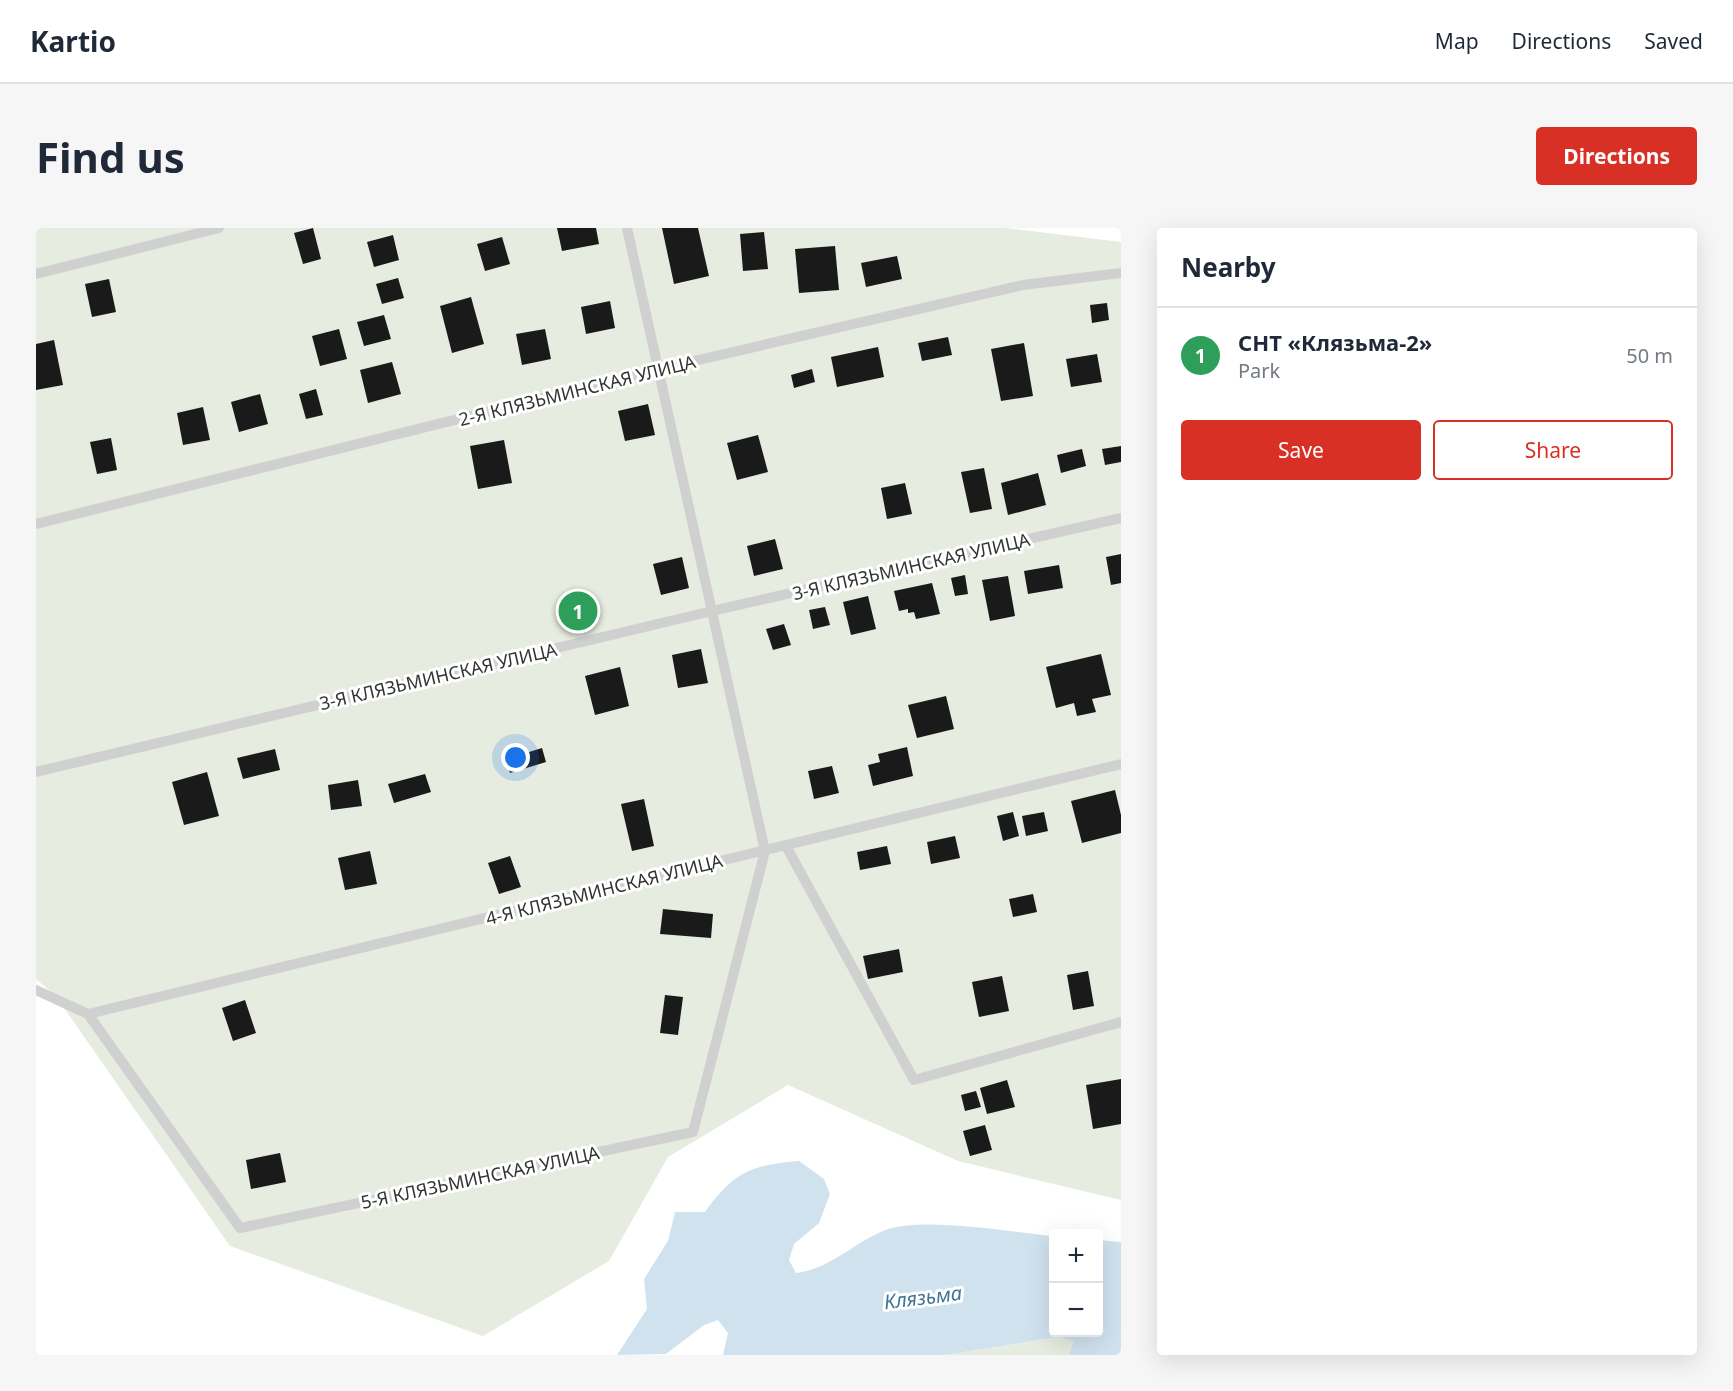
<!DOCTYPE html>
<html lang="en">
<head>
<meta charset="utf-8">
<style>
  body { margin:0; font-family:"Noto Sans",sans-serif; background:#f6f6f7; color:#1f2937 }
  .controls { position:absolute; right:18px; bottom:18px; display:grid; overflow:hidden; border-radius:6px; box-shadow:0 6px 24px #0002 }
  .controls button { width:54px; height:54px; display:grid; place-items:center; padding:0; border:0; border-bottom:2px solid #e0e1e3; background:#fff; color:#1f2937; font:30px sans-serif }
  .you { position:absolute; left:480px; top:530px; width:21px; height:21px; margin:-15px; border:4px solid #fff; border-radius:50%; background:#1a73e8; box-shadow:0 0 0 9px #1a73e833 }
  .badge { display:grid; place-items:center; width:39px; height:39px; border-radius:50%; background:#d93025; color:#fff; font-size:20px; font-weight:700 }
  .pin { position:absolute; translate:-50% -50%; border:3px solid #fff; box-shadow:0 2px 6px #0006 }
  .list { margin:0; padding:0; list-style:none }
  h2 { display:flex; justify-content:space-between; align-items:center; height:78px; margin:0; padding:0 24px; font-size:26px }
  h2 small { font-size:20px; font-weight:400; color:#747a83 }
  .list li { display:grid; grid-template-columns:39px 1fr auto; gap:18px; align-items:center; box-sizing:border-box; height:96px; padding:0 24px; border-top:2px solid #e0e1e3 }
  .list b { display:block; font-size:22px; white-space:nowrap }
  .list p { margin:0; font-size:20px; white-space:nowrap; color:#747a83 }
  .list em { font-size:20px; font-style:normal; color:#747a83 }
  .actions { display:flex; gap:12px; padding:18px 24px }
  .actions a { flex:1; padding:14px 0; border:2px solid #d93025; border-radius:6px; text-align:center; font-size:21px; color:#d93025 }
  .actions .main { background:#d93025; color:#fff }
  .map { position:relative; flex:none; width:1085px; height:1127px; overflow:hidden; border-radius:6px }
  header { display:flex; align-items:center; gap:36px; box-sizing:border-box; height:84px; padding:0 30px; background:#fff; border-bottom:2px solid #e0e1e3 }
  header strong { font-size:28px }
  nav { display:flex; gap:33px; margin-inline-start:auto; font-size:21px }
  .intro { display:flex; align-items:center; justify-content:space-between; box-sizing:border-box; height:144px; padding:0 36px }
  h1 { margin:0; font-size:42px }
  .button { padding:15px 27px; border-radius:6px; background:#d93025; color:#fff; font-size:21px; font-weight:700 }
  main { display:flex; gap:36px; padding:0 36px }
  aside { flex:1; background:#fff; border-radius:6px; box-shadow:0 6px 24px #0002 }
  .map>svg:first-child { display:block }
  .green { fill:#e6ecdf }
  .water { fill:#cfe2ee }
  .building { fill:#1a1a1a }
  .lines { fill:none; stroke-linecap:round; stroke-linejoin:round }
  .lane { stroke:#d0d0d0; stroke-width:10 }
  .labels { text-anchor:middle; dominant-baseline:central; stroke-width:6; stroke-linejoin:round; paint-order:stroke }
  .street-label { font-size:18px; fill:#333; stroke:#fff }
  .water-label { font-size:20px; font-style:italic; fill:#3f7597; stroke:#fff }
</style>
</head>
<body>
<header>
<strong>Kartio</strong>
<nav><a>Map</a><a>Directions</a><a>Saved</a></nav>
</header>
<div class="intro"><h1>Find us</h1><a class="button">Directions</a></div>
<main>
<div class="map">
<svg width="1085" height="1127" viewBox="0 0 1085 1127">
  <rect width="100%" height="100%" fill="#fff"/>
  <path class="green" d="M 0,0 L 970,0 L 1085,14 L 1085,972 L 922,933 L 752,857 L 632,929 L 573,1033 L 447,1108 L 194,1018 L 19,767 L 0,751 Z
    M 1023,1109 L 1039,1113 L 1033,1127 L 909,1127 Z"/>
  <path class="water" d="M 763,933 L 788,951 L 794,966 L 783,995 L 758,1016 L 753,1032 L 760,1045 C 797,1041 823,1009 856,1000 C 896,990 975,1004 1017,1008 L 1017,1104 L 1062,1104 L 1063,1012 L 1085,1014 L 1085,1127 L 1033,1127 L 1038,1113 L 1023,1109 L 909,1127 L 687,1127 L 692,1105 L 682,1092 L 668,1097 L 630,1126 L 581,1127 L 611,1081 L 608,1051 L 632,1013 L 639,984 L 669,984 C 697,945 714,937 763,933 Z"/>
  <path class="building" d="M 277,0 L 285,31 L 267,36 L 258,5 Z
    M 521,0 L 560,0 L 563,16 L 526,23 Z
    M 626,0 L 662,0 L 673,48 L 638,56 Z
    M 728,4 L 732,41 L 707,43 L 704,6 Z
    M 357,7 L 363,32 L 338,39 L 331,14 Z
    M 466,9 L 474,36 L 449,43 L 441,16 Z
    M 799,18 L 803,62 L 763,65 L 759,21 Z
    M 861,28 L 866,51 L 830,59 L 825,35 Z
    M 362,50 L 368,70 L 346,76 L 340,56 Z
    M 73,51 L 80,84 L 56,89 L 49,56 Z
    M 435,69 L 448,116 L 416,125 L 404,78 Z
    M 574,73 L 579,100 L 550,106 L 545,79 Z
    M 1071,75 L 1073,92 L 1056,95 L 1054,77 Z
    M 348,87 L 355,111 L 328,118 L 321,94 Z
    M 303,101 L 311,131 L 284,138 L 276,108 Z
    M 509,101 L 515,131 L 486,137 L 480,106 Z
    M 912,109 L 916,127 L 886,133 L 882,115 Z
    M 18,112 L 27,157 L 0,162 L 0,116 Z
    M 988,115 L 997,168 L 965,173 L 955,121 Z
    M 842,119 L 848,149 L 801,159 L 795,129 Z
    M 1061,126 L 1066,154 L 1035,159 L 1030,131 Z
    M 356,134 L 365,166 L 332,175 L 324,142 Z
    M 776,141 L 779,154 L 758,160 L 755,147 Z
    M 280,161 L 287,187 L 270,191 L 263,166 Z
    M 224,166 L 232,196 L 203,204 L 195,174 Z
    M 612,176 L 619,207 L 589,213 L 582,183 Z
    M 167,179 L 174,212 L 147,217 L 141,185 Z
    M 722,207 L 732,244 L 701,252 L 691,215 Z
    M 75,210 L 81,242 L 61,246 L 54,214 Z
    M 468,212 L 476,255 L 442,261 L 434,218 Z
    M 1085,218 L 1085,234 L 1069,237 L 1066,221 Z
    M 1046,221 L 1050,238 L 1025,245 L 1021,227 Z
    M 948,240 L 956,281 L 934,285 L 925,244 Z
    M 1002,245 L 1010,277 L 972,287 L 965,255 Z
    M 869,255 L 876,286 L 851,291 L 845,260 Z
    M 739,311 L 747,341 L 718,348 L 711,318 Z
    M 1085,326 L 1085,355 L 1075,357 L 1070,329 Z
    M 646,329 L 653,360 L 625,367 L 617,336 Z
    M 1023,337 L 1027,360 L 992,366 L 988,343 Z
    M 929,347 L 932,366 L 919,368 L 915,350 Z
    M 972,348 L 979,388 L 954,393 L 946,352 Z
    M 896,355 L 904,386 L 880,391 L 878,384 L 872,385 L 872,381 L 863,383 L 858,363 Z
    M 832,368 L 840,401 L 815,407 L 807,374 Z
    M 789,379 L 794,397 L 777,401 L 773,382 Z
    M 748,396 L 755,417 L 737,422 L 730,401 Z
    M 665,421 L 672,455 L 642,460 L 636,427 Z
    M 1065,426 L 1075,467 L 1056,471 L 1060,484 L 1041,488 L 1038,475 L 1020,480 L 1010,439 Z
    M 584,439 L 593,478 L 559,487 L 549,448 Z
    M 910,468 L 918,501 L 881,510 L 872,477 Z
    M 871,519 L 877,548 L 837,558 L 832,537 L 844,534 L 842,526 Z
    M 506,520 L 510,534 L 474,545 L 470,531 Z
    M 239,521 L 244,542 L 207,551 L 201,530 Z
    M 796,538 L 803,565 L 778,571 L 772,543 Z
    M 171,544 L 183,588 L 148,597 L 136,554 Z
    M 389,546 L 395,564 L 358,575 L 352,556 Z
    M 322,552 L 326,578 L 295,582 L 292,557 Z
    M 1079,562 L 1085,587 L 1085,605 L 1046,615 L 1035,573 Z
    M 608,571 L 618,618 L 596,623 L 585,576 Z
    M 977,584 L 983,608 L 967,613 L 961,588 Z
    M 1008,584 L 1012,603 L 990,608 L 986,588 Z
    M 919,608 L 924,630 L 895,636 L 891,614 Z
    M 851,618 L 855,636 L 824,642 L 821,624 Z
    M 334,623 L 341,656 L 309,662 L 302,630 Z
    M 474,628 L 485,659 L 463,666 L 452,635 Z
    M 997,666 L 1001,684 L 977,689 L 973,671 Z
    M 627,681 L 677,686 L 675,710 L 624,706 Z
    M 863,721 L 867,744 L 832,751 L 827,728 Z
    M 1052,743 L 1058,778 L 1037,782 L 1031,747 Z
    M 966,748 L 973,783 L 943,789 L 936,754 Z
    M 629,767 L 647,769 L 642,807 L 624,805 Z
    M 209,772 L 220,805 L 197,813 L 186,780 Z
    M 1085,851 L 1085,896 L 1057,901 L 1050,857 Z
    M 971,852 L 979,879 L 951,886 L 944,860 Z
    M 940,863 L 945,879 L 929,883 L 925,867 Z
    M 949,897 L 956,922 L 934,928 L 927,903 Z
    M 244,925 L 250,954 L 215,961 L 210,932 Z"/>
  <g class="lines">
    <path class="lane" d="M 0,46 L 183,0
      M 0,296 L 623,141 L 987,57 L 1085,45
      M 0,544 L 676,383 L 1085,290
      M 750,618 L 878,852 L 1085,794
      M 0,762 L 52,786 L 204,1000 L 657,904 L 729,623 L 591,0
      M 52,786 L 1085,536"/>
  </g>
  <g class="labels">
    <g class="street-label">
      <text transform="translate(541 162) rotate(-14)">2-Я КЛЯЗЬМИНСКАЯ УЛИЦА</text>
      <text transform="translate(875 338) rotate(-13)">3-Я КЛЯЗЬМИНСКАЯ УЛИЦА</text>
      <text transform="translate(402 448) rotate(-13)">3-Я КЛЯЗЬМИНСКАЯ УЛИЦА</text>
      <text transform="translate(568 661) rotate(-14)">4-Я КЛЯЗЬМИНСКАЯ УЛИЦА</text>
      <text transform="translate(444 949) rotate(-12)">5-Я КЛЯЗЬМИНСКАЯ УЛИЦА</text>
    </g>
    <g class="water-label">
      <text transform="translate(887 1069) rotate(-7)">Клязьма</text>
    </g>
  </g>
</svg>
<div class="controls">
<button>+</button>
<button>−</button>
</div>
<div class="you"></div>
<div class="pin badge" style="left:542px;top:383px;background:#2e9e5b">1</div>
</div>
<aside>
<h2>Nearby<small></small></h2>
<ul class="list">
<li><span class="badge" style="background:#2e9e5b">1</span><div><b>СНТ «Клязьма-2»</b><p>Park</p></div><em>50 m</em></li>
</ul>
<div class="actions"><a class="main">Save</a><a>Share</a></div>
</aside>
</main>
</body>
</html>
